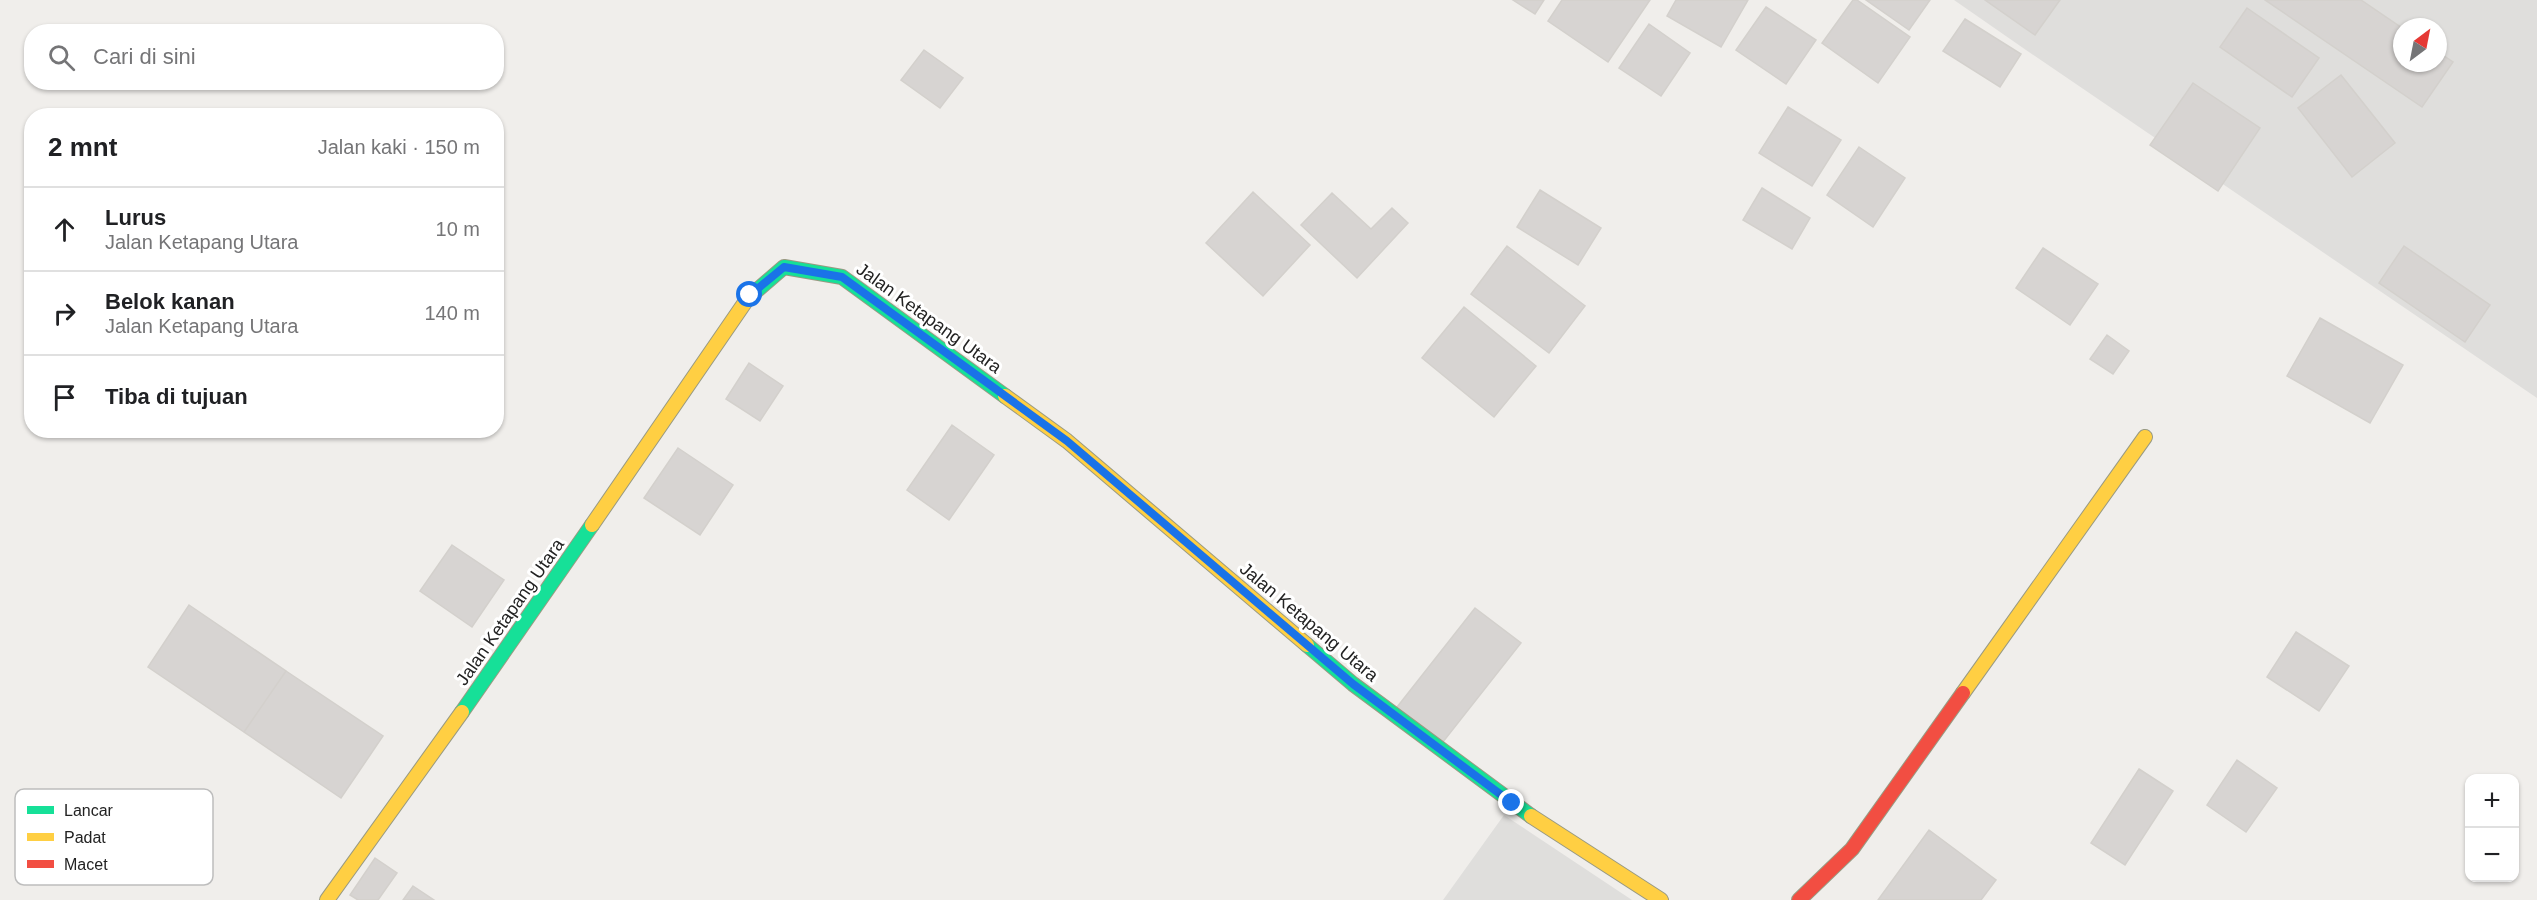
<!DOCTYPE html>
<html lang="id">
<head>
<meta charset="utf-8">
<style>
  body { margin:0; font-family:Helvetica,sans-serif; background:#f2f2f2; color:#202124 }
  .controls { position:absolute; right:18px; bottom:18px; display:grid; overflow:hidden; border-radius:12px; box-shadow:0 2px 4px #0004 }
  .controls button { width:54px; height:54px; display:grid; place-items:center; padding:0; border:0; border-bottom:2px solid #e0e0e0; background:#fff; color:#202124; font:30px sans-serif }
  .compass { position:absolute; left:2393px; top:18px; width:54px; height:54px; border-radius:50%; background:#fff; box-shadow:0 2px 4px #0004; rotate:32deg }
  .stop { position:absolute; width:18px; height:18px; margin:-14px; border:4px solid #1a73e8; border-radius:50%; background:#fff }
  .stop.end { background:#1a73e8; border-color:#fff; box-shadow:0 2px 6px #0008 }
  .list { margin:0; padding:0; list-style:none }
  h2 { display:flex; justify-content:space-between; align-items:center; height:78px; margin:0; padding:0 24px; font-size:26px }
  h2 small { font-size:20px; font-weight:400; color:#757577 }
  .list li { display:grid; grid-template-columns:39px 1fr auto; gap:18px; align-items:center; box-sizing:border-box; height:84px; padding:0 24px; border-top:2px solid #e0e0e0 }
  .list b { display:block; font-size:22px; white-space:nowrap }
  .list p { margin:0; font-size:20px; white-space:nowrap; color:#757577 }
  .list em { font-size:20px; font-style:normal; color:#757577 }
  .icon { flex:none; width:33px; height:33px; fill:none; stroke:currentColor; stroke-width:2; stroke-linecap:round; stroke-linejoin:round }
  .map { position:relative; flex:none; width:2537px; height:900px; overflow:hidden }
  .search { position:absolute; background:#fff; box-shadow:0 2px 4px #0004; left:24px; top:24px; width:480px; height:66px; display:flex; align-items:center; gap:15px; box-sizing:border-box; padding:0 21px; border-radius:24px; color:#757577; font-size:22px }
  .panel { position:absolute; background:#fff; box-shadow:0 2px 4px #0004; left:24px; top:108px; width:480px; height:330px; border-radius:24px }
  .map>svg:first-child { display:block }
  .residential { fill:#dfdedc; fill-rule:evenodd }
  .building { fill:#d7d4d2; stroke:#d3d0cc; stroke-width:1.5 }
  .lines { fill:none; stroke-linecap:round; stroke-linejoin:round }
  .fast-casing { stroke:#999a82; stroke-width:16 }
  .slow-casing { stroke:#999a82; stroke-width:16 }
  .jam-casing { stroke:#999a82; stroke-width:16 }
  .fast { stroke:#16e098; stroke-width:14 }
  .slow { stroke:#ffcf43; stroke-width:14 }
  .jam { stroke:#f24e42; stroke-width:14 }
  .route { stroke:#1a73e8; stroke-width:8 }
  .labels { text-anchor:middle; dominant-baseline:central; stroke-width:6; stroke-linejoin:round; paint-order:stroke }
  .street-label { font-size:18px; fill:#222; stroke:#fff }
  .key { fill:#fff; stroke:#bdbdbd; stroke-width:1.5 }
  .key-label { font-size:16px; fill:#222 }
</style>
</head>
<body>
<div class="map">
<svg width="2537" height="900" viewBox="0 0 2537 900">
  <rect width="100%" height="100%" fill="#f0eeeb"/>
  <path class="residential" d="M 1954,0 L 2537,0 L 2537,398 L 2026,50 ZM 2402,27 L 2438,27 L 2438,63 L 2402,63 Z
    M 1504,815 L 1632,900 L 1443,900 Z"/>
  <path class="building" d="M 1513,0 L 1544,0 L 1535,14 Z
    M 1562,0 L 1650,0 L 1608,62 L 1548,21 Z
    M 1676,0 L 1748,0 L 1721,47 L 1667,16 Z
    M 1853,0 L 1857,0 L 1910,37 L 1878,83 L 1822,43 Z
    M 1866,0 L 1930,0 L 1909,30 Z
    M 1985,0 L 2060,0 L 2035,35 Z
    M 2265,0 L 2361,0 L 2402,28 L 2402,63 L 2438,63 L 2438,52 L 2453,62 L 2422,107 Z
    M 1766,7 L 1816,40 L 1786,84 L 1736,50 Z
    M 2247,8 L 2319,58 L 2292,97 L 2220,47 Z
    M 1965,19 L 2021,54 L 2000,87 L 1943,51 Z
    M 1649,24 L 1690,53 L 1661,96 L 1619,68 Z
    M 924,50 L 963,78 L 940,108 L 901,80 Z
    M 2341,75 L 2395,143 L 2352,177 L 2298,108 Z
    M 2193,83 L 2260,128 L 2218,191 L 2150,145 Z
    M 1788,107 L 1841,140 L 1812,186 L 1759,153 Z
    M 1859,147 L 1905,178 L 1873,227 L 1827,195 Z
    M 1762,188 L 1810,218 L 1792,249 L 1743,220 Z
    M 1540,190 L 1601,228 L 1578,265 L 1517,227 Z
    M 1253,192 L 1310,245 L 1263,296 L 1206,243 Z
    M 1332,193 L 1371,229 L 1392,208 L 1408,223 L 1357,278 L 1301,225 Z
    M 1507,246 L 1585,306 L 1549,353 L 1471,294 Z
    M 2404,246 L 2490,305 L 2465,342 L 2379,283 Z
    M 2043,248 L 2098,284 L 2070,325 L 2016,288 Z
    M 1464,307 L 1536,366 L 1494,417 L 1422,358 Z
    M 2320,318 L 2403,365 L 2370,423 L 2287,376 Z
    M 2107,335 L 2129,351 L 2113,374 L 2090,359 Z
    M 749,363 L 783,386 L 760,421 L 726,399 Z
    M 952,425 L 994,455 L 949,520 L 907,490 Z
    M 678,448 L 733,485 L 700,535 L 644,498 Z
    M 452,545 L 504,580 L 472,627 L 420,591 Z
    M 189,605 L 286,671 L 244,732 L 148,667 Z
    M 1475,608 L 1521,643 L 1439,747 L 1394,711 Z
    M 2296,632 L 2349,666 L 2319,711 L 2267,677 Z
    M 286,671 L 383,736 L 341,798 L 244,732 Z
    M 2237,760 L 2277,788 L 2246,832 L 2207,805 Z
    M 2139,769 L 2173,791 L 2125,865 L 2091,843 Z
    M 1929,830 L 1996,880 L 1981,900 L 1878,900 Z
    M 375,858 L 397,873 L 378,900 L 358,900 L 350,895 Z
    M 413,886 L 434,900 L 403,900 Z"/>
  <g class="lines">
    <defs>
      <path id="fast" d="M 748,298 L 784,267 L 842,277 L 1005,396
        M 1307,645 L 1353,684 L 1531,816
        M 462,712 L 592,525"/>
      <path id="slow" d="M 1005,396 L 1067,441 L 1307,645
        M 592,525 L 748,298
        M 1963,693 L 2145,437
        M 1531,816 L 1661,900
        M 327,900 L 462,712"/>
      <path id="jam" d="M 1799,900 L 1852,849 L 1963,693"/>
    </defs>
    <use href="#fast" class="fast-casing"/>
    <use href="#slow" class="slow-casing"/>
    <use href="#jam" class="jam-casing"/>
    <use href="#fast" class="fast"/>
    <use href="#slow" class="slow"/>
    <use href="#jam" class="jam"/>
  </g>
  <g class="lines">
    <path class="route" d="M 750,295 L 784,267 L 842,277 L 1067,441 L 1353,684 L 1512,803"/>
  </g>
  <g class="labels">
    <g class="street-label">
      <text transform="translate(929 318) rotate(36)">Jalan Ketapang Utara</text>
      <text transform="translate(510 612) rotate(-55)">Jalan Ketapang Utara</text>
      <text transform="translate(1309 622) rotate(40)">Jalan Ketapang Utara</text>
    </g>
  </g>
  <rect x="15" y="789" width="198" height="96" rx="9" class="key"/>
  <rect x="27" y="806" width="27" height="8" fill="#16e098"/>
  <rect x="27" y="833" width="27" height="8" fill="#ffcf43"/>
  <rect x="27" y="860" width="27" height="8" fill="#f24e42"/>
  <g class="key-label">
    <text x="64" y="816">Lancar</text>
    <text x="64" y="843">Padat</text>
    <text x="64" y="870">Macet</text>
  </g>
</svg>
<div class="controls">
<button>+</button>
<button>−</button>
</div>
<svg class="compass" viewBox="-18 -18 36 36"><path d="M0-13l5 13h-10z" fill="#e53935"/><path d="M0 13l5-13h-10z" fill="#757577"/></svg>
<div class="stop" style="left:750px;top:295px"></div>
<div class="stop end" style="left:1512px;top:803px"></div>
<div class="search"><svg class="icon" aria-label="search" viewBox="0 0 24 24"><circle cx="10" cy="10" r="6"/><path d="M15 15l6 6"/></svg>Cari di sini</div>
<section class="panel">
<h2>2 mnt<small>Jalan kaki · 150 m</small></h2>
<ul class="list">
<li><svg class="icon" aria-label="ahead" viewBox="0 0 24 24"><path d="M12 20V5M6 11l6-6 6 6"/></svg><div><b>Lurus</b><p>Jalan Ketapang Utara</p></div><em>10 m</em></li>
<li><svg class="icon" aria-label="right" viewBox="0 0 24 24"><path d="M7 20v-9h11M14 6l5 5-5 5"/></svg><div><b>Belok kanan</b><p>Jalan Ketapang Utara</p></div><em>140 m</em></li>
<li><svg class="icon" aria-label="arrive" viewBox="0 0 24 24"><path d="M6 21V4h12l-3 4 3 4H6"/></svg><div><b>Tiba di tujuan</b></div></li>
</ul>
</section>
</div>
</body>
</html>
